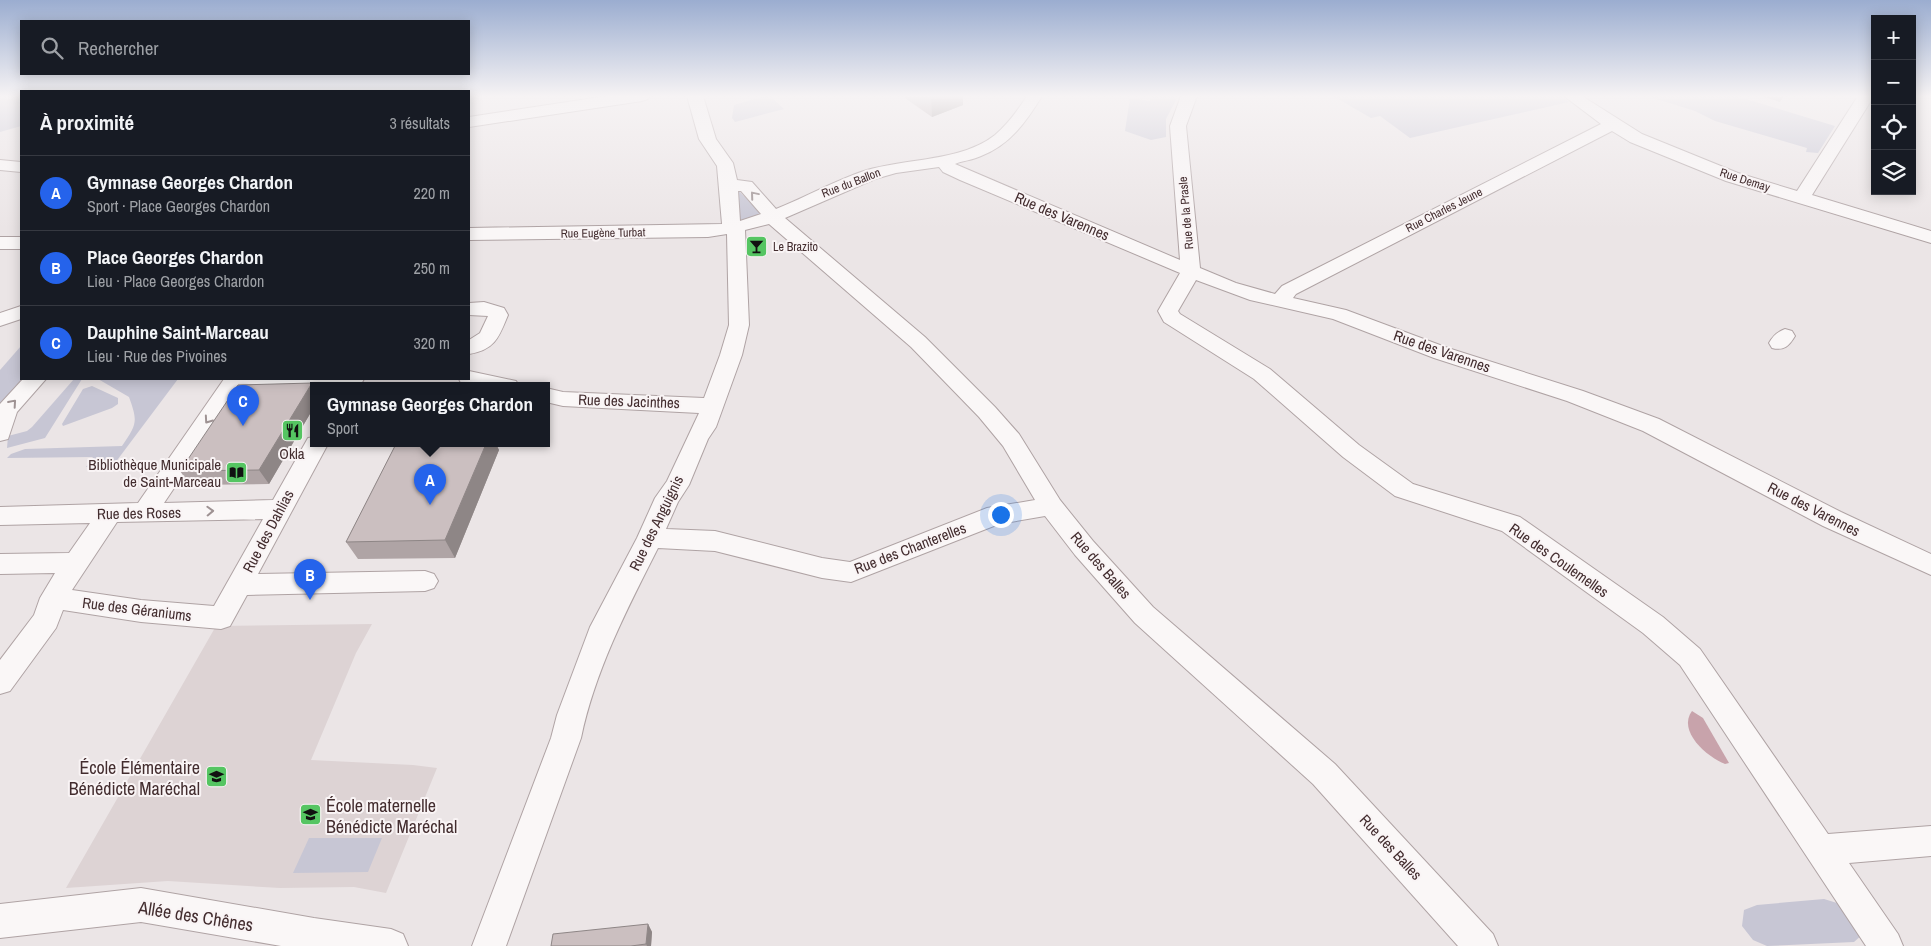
<!DOCTYPE html>
<html lang="fr">
<head>
<meta charset="utf-8">
<style>
  body { margin:0; font-family:"Archivo Narrow",sans-serif; background:#242831; color:#f1f3f6 }
  .controls { position:absolute; right:15px; top:15px; display:grid; overflow:hidden; border-radius:0px; box-shadow:0 2px 12px #0003 }
  .controls button { width:45px; height:45px; display:grid; place-items:center; padding:0; border:0; border-bottom:1px solid #363941; background:#171b24; color:#f1f3f6; font:25px sans-serif }
  .you { position:absolute; left:1000px; top:514px; width:18px; height:18px; margin:-12px; border:4px solid #fff; border-radius:50%; background:#1a73e8; box-shadow:0 0 0 8px #1a73e833 }
  .badge { display:grid; place-items:center; width:32px; height:32px; border-radius:50%; background:#2563eb; color:#fff; font-size:16px; font-weight:700 }
  .pin { position:absolute; translate:-50% -41px; filter:drop-shadow(0 1px 2px #0008) }
  .pin::after { content:''; position:absolute; top:26px; width:18px; height:15px; background:inherit; clip-path:polygon(0 0,100% 0,50% 100%) }
  .popup { position:absolute; left:310px; top:382px; width:240px; height:65px; box-sizing:border-box; display:grid; place-content:center; border-radius:0px; background:#171b24; filter:drop-shadow(0 1px 4px #0005); font-size:16px; white-space:nowrap; color:#9ea1a6 }
  .popup b { font-size:19px; color:#f1f3f6 }
  .popup::after { content:''; position:absolute; left:50%; top:100%; margin-left:-10px; border:10px solid transparent; border-top-color:#171b24 }
  .list { margin:0; padding:0; list-style:none }
  h2 { display:flex; justify-content:space-between; align-items:center; height:65px; margin:0; padding:0 20px; font-size:21px }
  h2 small { font-size:16px; font-weight:400; color:#9ea1a6 }
  .list li { display:grid; grid-template-columns:32px 1fr auto; gap:15px; align-items:center; box-sizing:border-box; height:75px; padding:0 20px; border-top:1px solid #363941 }
  .list b { display:block; font-size:19px; white-space:nowrap }
  .list p { margin:0; font-size:16px; white-space:nowrap; color:#9ea1a6 }
  .list em { font-size:16px; font-style:normal; color:#9ea1a6 }
  .icon { flex:none; width:28px; height:28px; fill:none; stroke:currentColor; stroke-width:2; stroke-linecap:round; stroke-linejoin:round }
  .map { position:relative; flex:none; width:1931px; height:946px; overflow:hidden }
  .search { position:absolute; background:#171b24; box-shadow:0 2px 12px #0003; left:20px; top:20px; width:450px; height:55px; display:flex; align-items:center; gap:12px; box-sizing:border-box; padding:0 18px; border-radius:0px; color:#9ea1a6; font-size:19px }
  .panel { position:absolute; background:#171b24; box-shadow:0 2px 12px #0003; left:20px; top:90px; width:450px; height:290px; border-radius:0px }
  .map>svg:first-child { display:block }
  .built { fill:#ddd3d4 }
  .green { fill:#c7c6d4 }
  .water { fill:#c8a3ab }
  .lines { fill:none; stroke-linecap:round; stroke-linejoin:round }
  .minor-casing { stroke:#afa3a4; stroke-width:2 }
  .minor { fill:#faf7f7; fill-rule:evenodd }
  .wall { fill:#afa4a5 }
  .shaded-wall { fill:#8e8686 }
  .building { fill:#cbbfc0; stroke:#8e8686 }
  .oneway { stroke:#9e9293 }
  .labels { text-anchor:middle; dominant-baseline:central; stroke-width:4; stroke-linejoin:round; paint-order:stroke }
  .far-street-label { font-size:12px; fill:#432d2f; stroke:#f9f4f5 }
  .far-poi-label { font-size:12px; fill:#432d2f; stroke:#f9f4f5; text-anchor:start }
  .street-label { font-size:15px; fill:#432d2f; stroke:#f9f4f5 }
  .poi-label { font-size:15px; fill:#432d2f; stroke:#f9f4f5 }
  .near-poi-label { font-size:18px; fill:#432d2f; stroke:#f9f4f5; text-anchor:end }
  .near-street-label { font-size:18px; fill:#432d2f; stroke:#f9f4f5 }
</style>
</head>
<body>
<div class="map">
<svg width="1931" height="946" viewBox="0 0 1931 946">
  <rect width="100%" height="100%" fill="#ebe5e6"/>
  <path class="built" d="M 372,624 L 356,653 L 311,760 L 413,765 L 437,768 L 386,893 L 354,887 L 280,888 L 168,881 L 66,888 L 216,626 Z"/>
  <path class="green" d="M 5,96 L 21,96 L 21,126 L 0,132 L 0,100 Z
    M 765,96 L 770,96 L 784,109 L 735,122 L 732,118 L 734,105 Z
    M 1150,96 L 1178,96 L 1166,119 L 1166,137 L 1151,140 L 1125,131 L 1130,98 L 1150,101 Z
    M 1333,96 L 1562,96 L 1569,102 L 1410,138 L 1380,116 L 1371,118 Z
    M 1647,96 L 1736,96 L 1835,126 L 1818,153 L 1806,152 L 1807,148 L 1715,121 L 1695,111 Z
    M 739,191 L 760,213 L 758,217 C 749,218 743,221 734,220 L 734,192 Z
    M 21,346 L 21,379 L 24,379 L 0,407 L 0,370 Z
    M 74,379 L 82,379 L 45,438 L 7,448 L 8,436 L 27,431 L 32,427 Z
    M 98,379 L 178,379 L 112,467 L 86,467 L 93,457 L 7,458 L 11,454 L 25,449 L 122,446 C 137,424 138,422 129,397 Z
    M 92,386 L 118,398 L 118,404 L 112,408 L 63,426 L 62,424 L 83,389 Z
    M 309,838 L 382,838 L 368,872 L 293,873 Z
    M 1824,899 L 1837,903 L 1863,934 L 1854,942 L 1767,946 L 1753,940 L 1742,926 L 1744,910 L 1757,905 Z"/>
  <path class="water" d="M 1692,711 L 1703,718 L 1729,763 L 1725,764 C 1707,757 1677,731 1692,711 Z"/>
  <g class="lines">
    <defs>
      <path id="minor" d="M 607,96 L 649,96 L 648,99 L 642,101 L 469,127 L 469,117 Z
        M 687,96 L 703,96 L 716,139 L 733,163 L 737,180 L 752,182 L 776,209 C 806,197 834,181 864,171 C 905,158 961,162 995,135 C 1008,124 1018,110 1027,96 L 1042,96 C 1026,122 1010,145 981,156 C 973,160 961,161 955,164 L 1180,260 L 1170,126 L 1181,96 L 1197,96 L 1186,126 L 1200,268 L 1236,283 L 1275,294 L 1282,286 L 1601,124 L 1564,96 L 1582,96 L 1642,134 L 1738,173 L 1797,191 L 1858,96 L 1874,96 L 1812,195 L 1931,231 L 1931,243 L 1726,181 L 1630,142 L 1612,131 L 1296,294 L 1293,298 L 1346,310 L 1448,348 L 1583,391 L 1659,419 L 1841,512 L 1931,554 L 1931,575 L 1823,526 L 1643,431 L 1567,401 L 1434,358 L 1333,319 L 1250,300 L 1196,280 L 1178,311 L 1180,314 L 1270,369 L 1359,445 L 1413,484 L 1520,517 L 1663,617 L 1700,649 L 1828,834 L 1931,826 L 1931,856 L 1849,863 L 1898,934 L 1903,946 L 1866,946 L 1680,665 L 1643,633 L 1502,531 L 1395,496 L 1343,457 L 1254,379 L 1164,322 L 1158,311 L 1180,273 L 960,180 L 943,172 L 939,167 L 896,173 L 875,179 L 785,218 L 925,337 L 995,407 L 1019,434 L 1060,500 L 1093,541 L 1153,607 L 1335,764 L 1493,934 L 1498,946 L 1458,946 L 1313,784 L 1135,623 L 1075,555 L 1045,516 L 999,524 L 851,582 L 822,578 L 715,551 L 658,548 C 627,609 595,671 581,738 L 506,946 L 472,946 L 551,738 L 557,715 L 590,627 L 637,538 L 655,498 L 667,481 L 699,413 L 563,406 L 546,402 L 546,388 L 563,392 L 704,398 L 720,355 L 729,325 L 727,234 L 708,237 L 469,240 L 469,228 L 722,224 L 717,166 L 699,139 ZM 738,191 L 741,191 L 761,214 L 740,221 ZM 769,224 L 911,347 L 979,417 L 1003,446 L 1035,500 L 987,508 L 850,562 L 822,558 L 715,531 L 666,529 L 678,502 L 689,485 L 708,439 L 716,427 L 742,355 L 749,325 L 745,230 Z
        M 0,160 L 21,162 L 21,172 L 0,170 Z
        M 0,237 L 21,237 L 21,249 L 0,249 Z
        M 484,302 L 504,308 L 508,315 C 499,337 495,350 469,354 L 469,340 L 480,333 L 488,316 L 469,315 L 469,303 Z
        M 21,306 L 21,319 L 0,326 L 0,313 Z
        M 1785,329 L 1792,331 L 1795,336 C 1789,346 1784,351 1772,348 L 1769,343 C 1773,336 1777,332 1785,329 Z
        M 469,371 L 516,381 L 519,386 L 474,386 L 461,383 L 459,379 L 469,379 Z
        M 23,379 L 46,379 L 17,412 L 8,439 L 0,441 L 0,404 Z
        M 224,379 L 364,379 L 361,384 L 352,386 L 240,390 L 164,503 L 273,500 L 308,438 L 314,437 L 314,444 L 328,444 L 258,574 L 425,571 L 434,574 L 438,581 L 434,588 L 425,591 L 247,595 L 230,626 L 221,629 L 141,622 L 63,610 L 56,628 L 10,691 L 0,694 L 0,660 L 34,615 L 40,598 L 55,573 L 0,574 L 0,554 L 69,553 L 90,523 L 0,525 L 0,507 L 138,503 ZM 263,519 L 214,606 L 141,600 L 72,590 L 117,522 Z
        M 141,888 L 314,918 L 391,929 L 403,934 L 408,946 L 281,946 L 141,922 L 0,938 L 0,904 Z"/>
    </defs>
    <use href="#minor" class="minor-casing"/>
    <use href="#minor" class="minor"/>
  </g>
  <path class="wall" d="M 902,96 L 963,96 L 963,105 L 932,117 Z
    M 1761,96 L 1784,96 L 1780,102 Z
    M 314,387 L 314,407 L 269,484 L 190,485 L 180,471 Z
    M 396,444 L 496,444 L 499,450 L 455,558 L 358,559 L 346,542 Z
    M 648,924 L 652,932 L 651,946 L 551,946 Z"/>
  <path class="shaded-wall" d="M 931,96 L 963,96 L 963,105 L 932,117 Z
    M 312,383 L 314,387 L 314,407 L 269,484 L 259,470 Z
    M 486,444 L 496,444 L 499,450 L 455,558 L 445,540 Z
    M 648,924 L 652,932 L 651,946 L 647,946 L 646,944 Z"/>
  <path class="building" d="M 312,383 L 259,470 L 180,471 L 238,385 Z
    M 396,444 L 486,444 L 445,540 L 346,542 Z
    M 648,924 L 646,944 L 631,946 L 551,946 L 553,934 Z"/>
  <defs><path id="oneway-chevron" d="M-2-3.5L2.5 0L-2 3.5" fill="none" stroke-width="1.6" stroke-linecap="round" stroke-linejoin="round" transform="scale(1.25)"/></defs>
  <g class="oneway">
    <use href="#oneway-chevron" transform="translate(754 195) rotate(-130)"/>
    <use href="#oneway-chevron" transform="translate(13 403) rotate(-49)"/>
    <use href="#oneway-chevron" transform="translate(208 420) rotate(125)"/>
    <use href="#oneway-chevron" transform="translate(210 511) rotate(-2)"/>
  </g>
  <linearGradient id="sky" x2="0" y2="1"><stop stop-color="#9badd0"/><stop offset="0.42" stop-color="#f6f3f4"/><stop offset="1" stop-color="#f6f3f4" stop-opacity="0"/></linearGradient>
  <rect width="1931" height="229" fill="url(#sky)"/>
  <defs>
    <symbol id="bar-square" viewBox="-11 -11 22 22"><rect x="-9" y="-9" width="18" height="18" rx="4" fill="#55c562" stroke="#f9f4f5"/><path d="M-6-5H6L.8 .8V4.5H3.5V6h-7V4.5H-.8V.8Z" fill="#111"/></symbol>
    <symbol id="restaurant-square" viewBox="-11 -11 22 22"><rect x="-9" y="-9" width="18" height="18" rx="4" fill="#55c562" stroke="#f9f4f5"/><path d="M-5-6h1v4h1v-4h1v4h1v-4h1v5L-1.5 .5V6h-2V.5L-5-1ZM5-6V6H3V1.5H1.5Q1.5-4 5-6Z" fill="#111"/></symbol>
    <symbol id="library-square" viewBox="-11 -11 22 22"><rect x="-9" y="-9" width="18" height="18" rx="4" fill="#55c562" stroke="#f9f4f5"/><path d="M-6-4Q-3-5.5-.7-3.5V5Q-3 3-6 4ZM6-4Q3-5.5 .7-3.5V5Q3 3 6 4Z" fill="#111"/></symbol>
    <symbol id="school-square" viewBox="-11 -11 22 22"><rect x="-9" y="-9" width="18" height="18" rx="4" fill="#55c562" stroke="#f9f4f5"/><path d="M0-5L7-2L0 1L-7-2ZM-4 1L0 2.5L4 1V4Q0 6-4 4Z" fill="#111"/></symbol>
  </defs>
  <g fill-rule="evenodd">
    <use href="#bar-square" x="744" y="234" width="25" height="25"/>
    <use href="#restaurant-square" x="280" y="418" width="25" height="25"/>
    <use href="#library-square" x="224" y="460" width="25" height="25"/>
    <use href="#school-square" x="204" y="764" width="25" height="25"/>
    <use href="#school-square" x="298" y="802" width="25" height="25"/>
  </g>
  <g class="labels">
    <g class="far-street-label">
      <text transform="translate(1745 180) rotate(18)">Rue Demay</text>
      <text transform="translate(851 183) rotate(-21)">Rue du Ballon</text>
      <text transform="translate(1444 210) rotate(-27)">Rue Charles Jeune</text>
      <text transform="translate(1186 213) rotate(-95)">Rue de la Prasle</text>
      <text transform="translate(603 233) rotate(-1)">Rue Eugène Turbat</text>
    </g>
    <g class="far-poi-label">
      <text x="773" y="247">Le Brazito</text>
    </g>
    <g class="street-label">
      <text transform="translate(1062 216) rotate(23)">Rue des Varennes</text>
      <text transform="translate(1442 351) rotate(19)">Rue des Varennes</text>
      <text transform="translate(629 401) rotate(2)">Rue des Jacinthes</text>
      <text transform="translate(1814 509) rotate(27)">Rue des Varennes</text>
      <text transform="translate(139 513) rotate(-1)">Rue des Roses</text>
      <text transform="translate(656 523) rotate(-64)">Rue des Anguignis</text>
      <text transform="translate(268 531) rotate(-62)">Rue des Dahlias</text>
      <text transform="translate(910 548) rotate(-21)">Rue des Chanterelles</text>
      <text transform="translate(1559 560) rotate(35)">Rue des Coulemelles</text>
      <text transform="translate(1101 565) rotate(49)">Rue des Balles</text>
      <text transform="translate(137 609) rotate(7)">Rue des Géraniums</text>
      <text transform="translate(1391 847) rotate(47)">Rue des Balles</text>
    </g>
    <g class="poi-label">
      <text x="292" y="453">Okla</text>
      <text x="221" y="464" text-anchor="end">Bibliothèque Municipale<tspan x="221" dy="17">de Saint-Marceau</tspan></text>
    </g>
    <g class="near-poi-label">
      <text x="200" y="767">École Élémentaire<tspan x="200" dy="21">Bénédicte Maréchal</tspan></text>
      <text x="326" y="805" text-anchor="start">École maternelle<tspan x="326" dy="21">Bénédicte Maréchal</tspan></text>
    </g>
    <g class="near-street-label">
      <text transform="translate(196 916) rotate(9)">Allée des Chênes</text>
    </g>
  </g>
</svg>
<div class="controls">
<button>+</button>
<button>−</button>
<button><svg class="icon" aria-label="locate" viewBox="0 0 24 24"><circle cx="12" cy="12" r="6"/><path d="M12 2v4M12 18v4M2 12h4M18 12h4"/></svg></button>
<button><svg class="icon" aria-label="layers" viewBox="0 0 24 24"><path d="M12 4l9 5-9 5-9-5zM3 14l9 5 9-5"/></svg></button>
</div>
<div class="you"></div>
<div class="pin badge" style="left:430px;top:505px">A</div>
<div class="popup"><b>Gymnase Georges Chardon</b>Sport</div>
<div class="pin badge" style="left:310px;top:600px">B</div>
<div class="pin badge" style="left:243px;top:426px">C</div>
<div class="search"><svg class="icon" aria-label="search" viewBox="0 0 24 24"><circle cx="10" cy="10" r="6"/><path d="M15 15l6 6"/></svg>Rechercher</div>
<section class="panel">
<h2>À proximité<small>3 résultats</small></h2>
<ul class="list">
<li><span class="badge">A</span><div><b>Gymnase Georges Chardon</b><p>Sport · Place Georges Chardon</p></div><em>220 m</em></li>
<li><span class="badge">B</span><div><b>Place Georges Chardon</b><p>Lieu · Place Georges Chardon</p></div><em>250 m</em></li>
<li><span class="badge">C</span><div><b>Dauphine Saint-Marceau</b><p>Lieu · Rue des Pivoines</p></div><em>320 m</em></li>
</ul>
</section>
</div>
</body>
</html>
